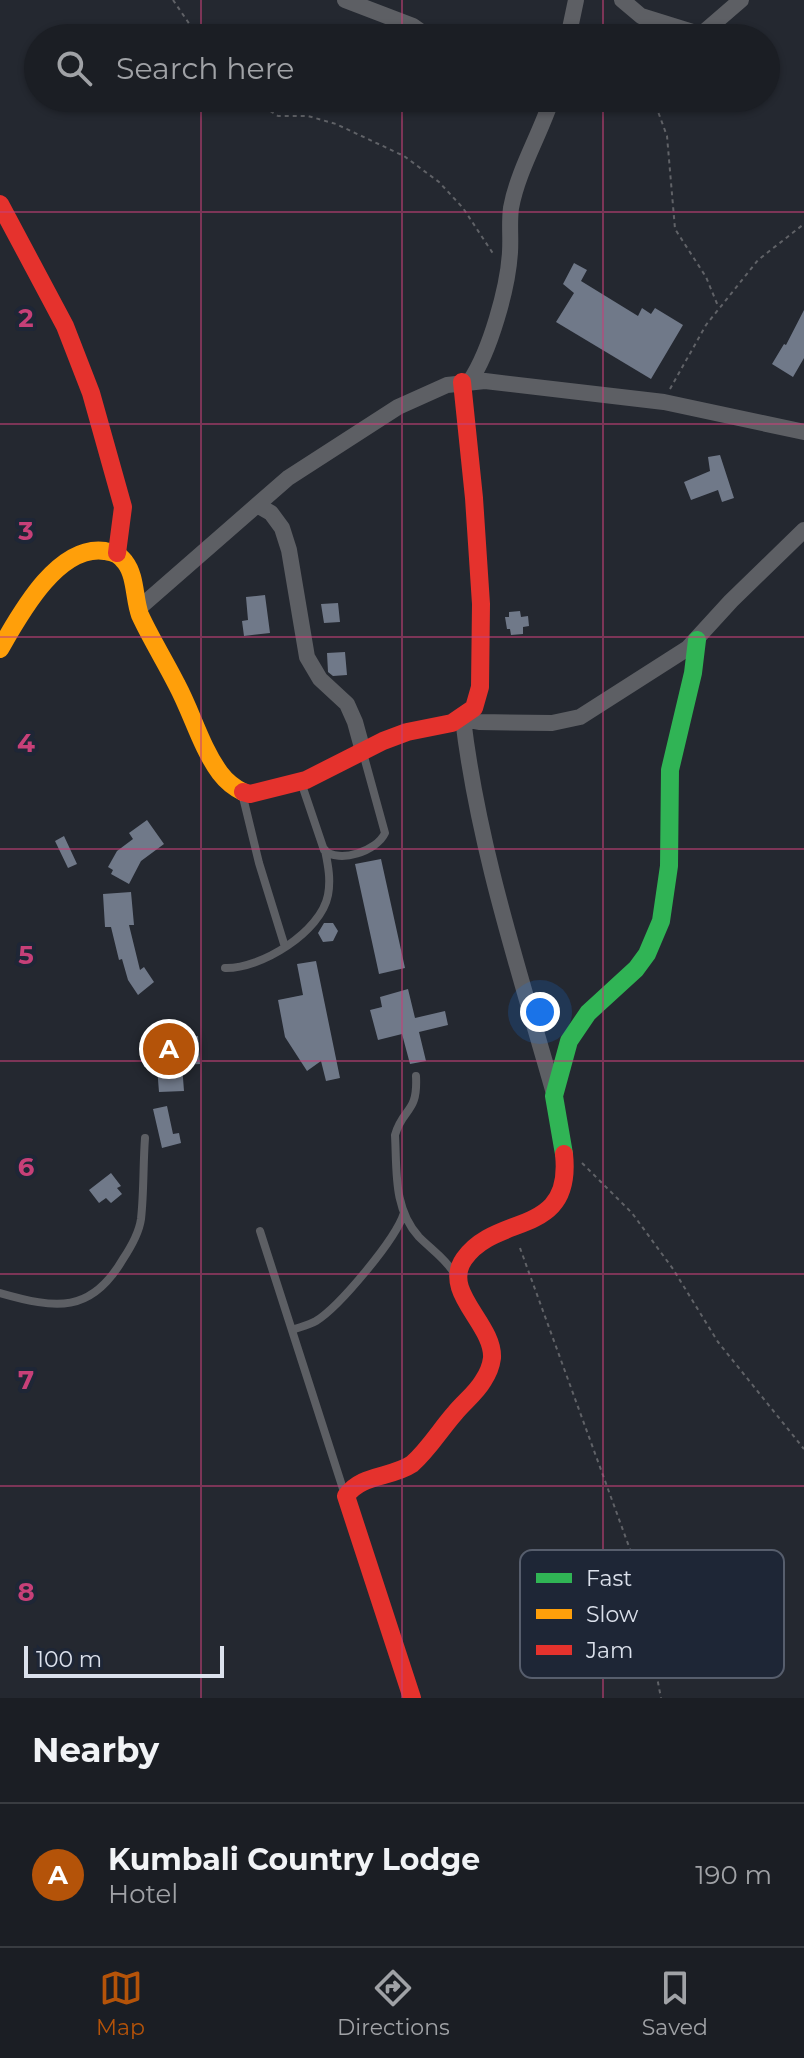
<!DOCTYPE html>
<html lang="en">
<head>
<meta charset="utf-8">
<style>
  body { margin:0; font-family:Montserrat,sans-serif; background:#24272c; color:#f1f3f6 }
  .scale { position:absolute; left:24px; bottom:20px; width:200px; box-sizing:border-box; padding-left:8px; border:4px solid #dce1ec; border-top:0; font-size:22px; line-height:28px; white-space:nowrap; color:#dce1ec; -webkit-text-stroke:6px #1e2636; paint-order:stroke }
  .you { position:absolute; left:540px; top:1012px; width:28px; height:28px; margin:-20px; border:6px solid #fff; border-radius:50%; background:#1a73e8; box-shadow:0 0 0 12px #1a73e833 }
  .badge { display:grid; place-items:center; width:52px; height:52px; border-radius:50%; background:#b45309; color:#fff; font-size:26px; font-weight:700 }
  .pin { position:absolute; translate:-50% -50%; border:4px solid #fff; box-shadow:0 2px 8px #0006 }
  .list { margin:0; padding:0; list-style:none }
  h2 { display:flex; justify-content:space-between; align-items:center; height:104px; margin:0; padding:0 32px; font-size:34px }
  h2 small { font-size:26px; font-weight:400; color:#a0a2a6 }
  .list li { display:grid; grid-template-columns:52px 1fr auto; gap:24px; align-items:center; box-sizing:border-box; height:144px; padding:0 32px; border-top:2px solid #393c41 }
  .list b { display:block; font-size:30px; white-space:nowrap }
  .list p { margin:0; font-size:26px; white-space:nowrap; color:#a0a2a6 }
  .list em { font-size:26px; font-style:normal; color:#a0a2a6 }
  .icon { flex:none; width:44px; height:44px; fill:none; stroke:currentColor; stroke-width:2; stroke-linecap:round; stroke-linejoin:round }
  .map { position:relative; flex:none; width:804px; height:1698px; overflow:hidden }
  .search { position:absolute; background:#1b1e24; box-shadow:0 2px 6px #0004; left:24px; right:24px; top:24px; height:88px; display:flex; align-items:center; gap:20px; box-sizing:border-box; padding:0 28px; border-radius:44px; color:#a0a2a6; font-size:30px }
  .sheet { height:248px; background:#1b1e24 }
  nav { display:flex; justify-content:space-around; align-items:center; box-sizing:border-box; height:112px; border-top:2px solid #393c41; background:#1b1e24; font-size:22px; color:#a0a2a6 }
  nav a { display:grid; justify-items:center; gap:4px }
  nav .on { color:#b45309 }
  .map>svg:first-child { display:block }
  .building { fill:#707989 }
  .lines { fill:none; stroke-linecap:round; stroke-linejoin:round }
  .path { stroke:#606267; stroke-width:2; stroke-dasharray:4 4; stroke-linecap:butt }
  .lane { stroke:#5d5f64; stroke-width:8 }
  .street { stroke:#5d5f64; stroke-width:16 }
  .fast { stroke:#30b455; stroke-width:18 }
  .slow { stroke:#ff9f0a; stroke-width:18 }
  .jam { stroke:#e5322d; stroke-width:18 }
  .grid { fill:none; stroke:#c74078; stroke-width:2; stroke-opacity:0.55 }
  .key { fill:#1e2636; stroke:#575e6d; stroke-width:2 }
  .key-label { font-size:22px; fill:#dce1ec }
  .grid-label { font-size:26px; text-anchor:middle; font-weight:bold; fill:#c74078; stroke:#1e2636; stroke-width:8; stroke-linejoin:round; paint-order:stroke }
</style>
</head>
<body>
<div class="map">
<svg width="804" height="1698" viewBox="0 0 804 1698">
  <rect width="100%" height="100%" fill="#242830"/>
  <path class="building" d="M 574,263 L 587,270 L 581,281 L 638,316 L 642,308 L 651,314 L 655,308 L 683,325 L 651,379 L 556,322 L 574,293 L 563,284 Z
    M 804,310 L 804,358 L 793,377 L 772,364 L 784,344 L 786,345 Z
    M 720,455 L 734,498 L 722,502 L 718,490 L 691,500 L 684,482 L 710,471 L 708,457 Z
    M 265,595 L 270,633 L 244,636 L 242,621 L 248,620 L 246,597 Z
    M 338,603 L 340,622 L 324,623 L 321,604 Z
    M 520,611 L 521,617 L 528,616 L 529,626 L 523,627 L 523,634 L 511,635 L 510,629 L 507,629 L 505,617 L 509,617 L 509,612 Z
    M 345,652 L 347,675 L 333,676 L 328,672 L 327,653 Z
    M 147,820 L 164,844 L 141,861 L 129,884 L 111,874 L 113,870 L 108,867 L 117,851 L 133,839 L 129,833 Z
    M 64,836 L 77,864 L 68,868 L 55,841 Z
    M 381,859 L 405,968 L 379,974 L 355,864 Z
    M 131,892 L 134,925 L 129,925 L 140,970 L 144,967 L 154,982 L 138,995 L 128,980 L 122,959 L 119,960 L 111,927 L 105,927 L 103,894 Z
    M 324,923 L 333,923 L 338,931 L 333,941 L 323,942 L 318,933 Z
    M 316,961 L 340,1078 L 326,1081 L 321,1061 L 307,1071 L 285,1037 L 278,1000 L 303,995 L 297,964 Z
    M 408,989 L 415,1018 L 445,1011 L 448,1025 L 419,1032 L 426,1061 L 410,1064 L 402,1034 L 378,1040 L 370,1010 L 382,1007 L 380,997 Z
    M 198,1036 L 200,1064 L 182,1065 L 184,1091 L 159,1092 L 157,1067 L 144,1067 L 142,1039 Z
    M 167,1106 L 173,1134 L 179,1133 L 181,1143 L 162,1148 L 153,1109 Z
    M 111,1173 L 121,1186 L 117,1188 L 122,1194 L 111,1203 L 106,1198 L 99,1203 L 89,1190 Z"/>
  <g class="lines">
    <path class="path" d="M 173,0 L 199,38
      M 250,98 L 278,116 L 308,116 L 336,124 L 404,156 L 439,182 L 463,208 L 494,255
      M 653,98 L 667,136 L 675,229 L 706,277 L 718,306
      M 670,389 L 706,325 L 758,260 L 804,224
      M 582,1163 L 632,1213 L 673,1269 L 718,1342 L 804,1449
      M 520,1248 L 635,1563 L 661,1698"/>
    <path class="lane" d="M 301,782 L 324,850 C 339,864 377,851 385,833 L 363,753
      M 242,793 L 259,863 L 285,947
      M 225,968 C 261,969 321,932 328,895 C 331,879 328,865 325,850
      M 416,1076 C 418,1114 403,1107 395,1135 C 397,1170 393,1209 419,1237 C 432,1250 445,1258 454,1273
      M 260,1231 L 344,1492
      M 0,1293 C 56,1309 91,1314 123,1259 C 131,1247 139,1233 141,1219 C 144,1192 143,1165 145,1138
      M 292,1330 C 300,1327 309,1325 316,1321 C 339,1307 396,1239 404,1213"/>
    <path class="street" d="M 345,0 L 413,26 L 430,38
      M 622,0 L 641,16 L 702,35
      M 568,38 L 576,0
      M 697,38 L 741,0
      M 470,381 C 490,351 508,288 510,252 C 511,237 509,223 511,208 C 518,170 540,135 552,98
      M 257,505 L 271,513 L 282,528 L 289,550 L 307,657 L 320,679 L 347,704 L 355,722 L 363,751
      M 138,609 L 288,478 L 398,407 L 447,385 L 485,381 L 664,402 L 804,432
      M 553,1090 C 518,967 478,845 463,719 L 479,722 L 552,723 L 580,717 L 688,648 L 731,601 L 804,530"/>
    <path class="fast" d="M 564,1154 L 554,1096 L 569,1041 L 588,1013 L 636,969 L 647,954 L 661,921 L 669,866 L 670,770 L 693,673 L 697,640"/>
    <path class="slow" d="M 0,649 C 20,614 58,544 105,551 C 115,553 119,554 125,562 C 136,576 134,599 140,615 C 151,639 165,661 177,685 C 192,713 201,747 220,773 C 226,781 233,787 243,792"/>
    <path class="jam" d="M 0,204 L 65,326 L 91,393 L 123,507 L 117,553
      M 243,792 L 250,794 L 306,780 L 383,741 L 407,732 L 452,723 L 474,708 L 480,687 L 481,604 L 474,498 L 462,382
      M 412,1698 L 346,1496 C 361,1474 391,1478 412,1464 C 429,1449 440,1430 455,1413 C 464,1402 476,1393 483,1381 C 487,1375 491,1366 492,1358 C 494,1324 441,1292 464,1259 C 497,1212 573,1238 564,1154"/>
  </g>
  <path class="grid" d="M 201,0 L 201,38M 402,0 L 402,38M 603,0 L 603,38M 201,98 L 201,1698M 402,98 L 402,1698M 603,98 L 603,1698M 0,212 L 804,212M 0,424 L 804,424M 0,637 L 804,637M 0,849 L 804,849M 0,1061 L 804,1061M 0,1274 L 804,1274M 0,1486 L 804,1486"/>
  <rect x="520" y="1550" width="264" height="128" rx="12" class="key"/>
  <rect x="536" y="1573" width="36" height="10" fill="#30b455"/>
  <rect x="536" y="1609" width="36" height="10" fill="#ff9f0a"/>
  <rect x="536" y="1645" width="36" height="10" fill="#e5322d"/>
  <g class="key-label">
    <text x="586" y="1586">Fast</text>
    <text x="586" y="1622">Slow</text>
    <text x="586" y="1658">Jam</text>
  </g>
  <g class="grid-label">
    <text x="26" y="327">2</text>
    <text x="26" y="540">3</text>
    <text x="26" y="752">4</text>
    <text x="26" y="964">5</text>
    <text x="26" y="1176">6</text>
    <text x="26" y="1389">7</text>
    <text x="26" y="1601">8</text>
  </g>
</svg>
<div class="scale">100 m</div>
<div class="you"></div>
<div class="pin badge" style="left:169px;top:1049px">A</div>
<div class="search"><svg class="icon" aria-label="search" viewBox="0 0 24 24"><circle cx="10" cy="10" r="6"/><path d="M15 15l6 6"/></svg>Search here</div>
</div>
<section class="sheet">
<h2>Nearby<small></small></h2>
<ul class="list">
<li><span class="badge">A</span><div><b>Kumbali Country Lodge</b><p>Hotel</p></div><em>190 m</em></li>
</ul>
</section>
<nav>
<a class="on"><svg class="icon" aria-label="map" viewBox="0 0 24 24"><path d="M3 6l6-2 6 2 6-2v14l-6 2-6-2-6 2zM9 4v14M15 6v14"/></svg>Map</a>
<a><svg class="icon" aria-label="directions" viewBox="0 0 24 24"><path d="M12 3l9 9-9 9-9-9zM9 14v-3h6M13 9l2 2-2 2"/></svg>Directions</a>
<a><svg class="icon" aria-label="saved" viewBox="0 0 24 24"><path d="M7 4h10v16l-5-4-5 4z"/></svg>Saved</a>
</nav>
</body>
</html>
